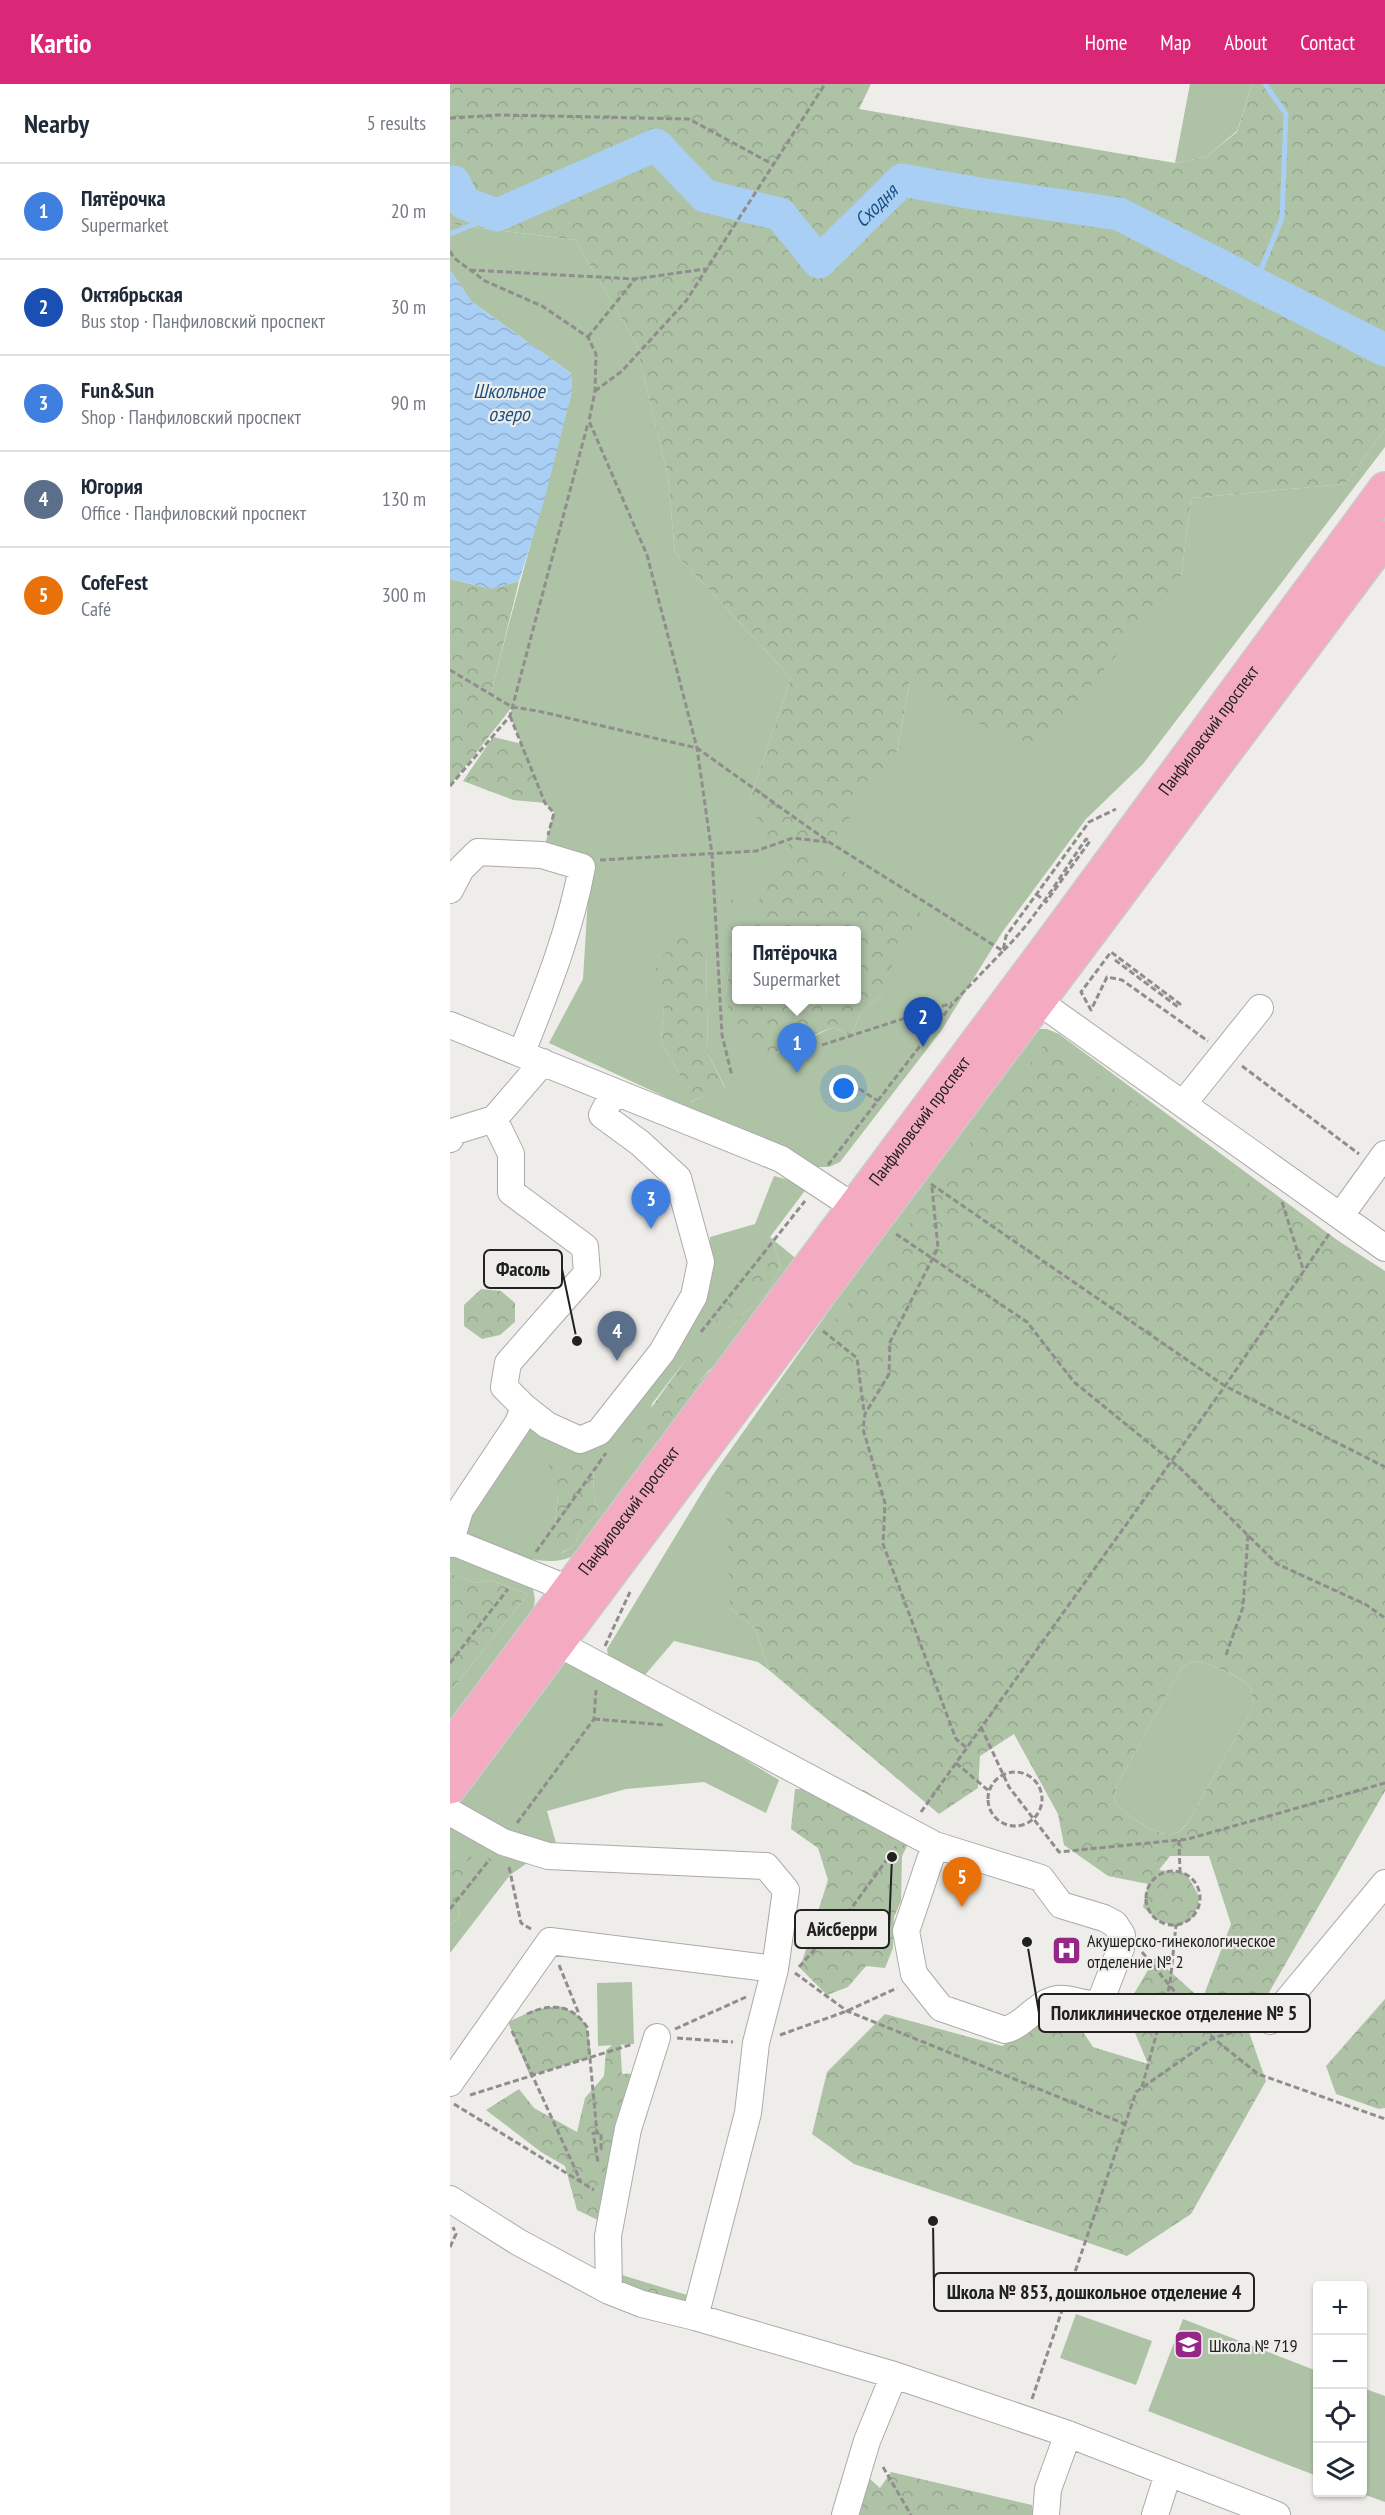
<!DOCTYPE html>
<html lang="en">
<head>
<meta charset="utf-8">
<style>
  body { margin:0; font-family:"PT Sans Narrow",sans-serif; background:#f2f2f3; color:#1f2937 }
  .controls { position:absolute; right:18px; bottom:18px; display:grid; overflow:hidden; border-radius:6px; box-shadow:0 2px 4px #0004 }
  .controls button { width:54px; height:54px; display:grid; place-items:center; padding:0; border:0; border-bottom:2px solid #e0e1e3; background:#fff; color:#1f2937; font:30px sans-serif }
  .you { position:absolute; left:394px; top:1005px; width:21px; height:21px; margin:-15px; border:4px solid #fff; border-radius:50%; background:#1a73e8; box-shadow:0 0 0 9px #1a73e833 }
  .badge { display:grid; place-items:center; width:39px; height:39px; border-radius:50%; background:#db2777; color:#fff; font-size:20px; font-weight:700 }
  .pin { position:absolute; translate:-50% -50px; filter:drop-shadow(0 2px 3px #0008) }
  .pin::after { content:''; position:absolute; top:32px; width:21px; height:18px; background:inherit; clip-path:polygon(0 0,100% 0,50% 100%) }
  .popup { position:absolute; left:282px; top:842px; width:129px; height:78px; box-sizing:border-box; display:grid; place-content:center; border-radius:6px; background:#fff; filter:drop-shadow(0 2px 4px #0005); font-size:20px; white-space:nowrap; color:#747a83 }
  .popup b { font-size:22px; color:#1f2937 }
  .popup::after { content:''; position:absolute; left:50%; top:100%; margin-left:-12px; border:12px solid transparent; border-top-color:#fff }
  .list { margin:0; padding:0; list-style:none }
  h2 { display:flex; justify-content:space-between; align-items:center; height:78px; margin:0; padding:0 24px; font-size:26px }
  h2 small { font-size:20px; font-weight:400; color:#747a83 }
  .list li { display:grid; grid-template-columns:39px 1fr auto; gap:18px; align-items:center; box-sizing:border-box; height:96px; padding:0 24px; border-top:2px solid #e0e1e3 }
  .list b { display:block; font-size:22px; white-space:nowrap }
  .list p { margin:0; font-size:20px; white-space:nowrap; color:#747a83 }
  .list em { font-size:20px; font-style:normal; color:#747a83 }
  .icon { flex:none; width:33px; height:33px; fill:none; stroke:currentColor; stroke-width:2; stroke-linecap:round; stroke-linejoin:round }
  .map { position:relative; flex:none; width:935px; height:2431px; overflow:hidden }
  header { display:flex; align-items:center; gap:36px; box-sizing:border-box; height:84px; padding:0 30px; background:#db2777; color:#fff }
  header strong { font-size:28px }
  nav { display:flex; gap:33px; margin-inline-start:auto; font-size:21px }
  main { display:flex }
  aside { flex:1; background:#fff }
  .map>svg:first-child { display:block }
  .grass { fill:#aec2a6; fill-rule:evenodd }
  .forest { fill:url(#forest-crowns); fill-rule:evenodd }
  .water { fill:url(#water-waves) }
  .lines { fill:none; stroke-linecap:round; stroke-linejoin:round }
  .stream { stroke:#aacff5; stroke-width:5 }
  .river { stroke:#aacff5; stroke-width:33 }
  .minor-casing { stroke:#abaaa8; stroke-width:28 }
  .major-casing { stroke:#cacac9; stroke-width:36 }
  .path { stroke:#8f8e8c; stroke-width:3; stroke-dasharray:6 3; stroke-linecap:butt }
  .minor { stroke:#fff; stroke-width:26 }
  .major { stroke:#f4aac0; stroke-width:33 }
  .labels { text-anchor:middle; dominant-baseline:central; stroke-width:4.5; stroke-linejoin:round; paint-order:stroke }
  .street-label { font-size:18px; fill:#212120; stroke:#eeedea }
  .poi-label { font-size:18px; fill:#212120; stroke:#eeedea; text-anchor:start }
  .water-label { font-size:20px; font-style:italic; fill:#1b507f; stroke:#eeedea }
  .leader { fill:none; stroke:#212120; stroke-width:2 }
  .callout-dot { fill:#212120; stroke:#eeedea; stroke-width:2 }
  .callout { fill:#eeedea; stroke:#212120; stroke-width:2 }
  .callout-label { font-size:20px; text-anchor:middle; font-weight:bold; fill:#212120 }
</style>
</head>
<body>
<header>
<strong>Kartio</strong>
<nav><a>Home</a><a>Map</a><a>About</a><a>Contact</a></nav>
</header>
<main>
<aside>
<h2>Nearby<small>5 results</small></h2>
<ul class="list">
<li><span class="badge" style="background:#3f7fe0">1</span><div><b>Пятёрочка</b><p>Supermarket</p></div><em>20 m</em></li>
<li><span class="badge" style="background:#1a4fb4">2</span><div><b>Октябрьская</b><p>Bus stop · Панфиловский проспект</p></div><em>30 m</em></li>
<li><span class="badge" style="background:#3f7fe0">3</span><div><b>Fun&amp;Sun</b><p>Shop · Панфиловский проспект</p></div><em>90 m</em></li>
<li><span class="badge" style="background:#5c6f8a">4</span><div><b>Югория</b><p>Office · Панфиловский проспект</p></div><em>130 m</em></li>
<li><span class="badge" style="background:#e8710a">5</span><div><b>CofeFest</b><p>Café</p></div><em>300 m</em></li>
</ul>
</aside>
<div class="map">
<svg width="935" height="2431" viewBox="0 0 935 2431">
  <defs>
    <pattern id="forest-crowns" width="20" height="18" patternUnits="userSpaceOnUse" patternTransform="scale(1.5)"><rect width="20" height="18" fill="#aec2a6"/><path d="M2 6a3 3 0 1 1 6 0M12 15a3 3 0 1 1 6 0" fill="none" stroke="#95a68f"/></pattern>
    <pattern id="water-waves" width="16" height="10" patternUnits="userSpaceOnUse" patternTransform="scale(1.5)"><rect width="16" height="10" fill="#aacff5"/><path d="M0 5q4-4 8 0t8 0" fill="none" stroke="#92b1d2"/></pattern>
  </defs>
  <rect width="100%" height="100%" fill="#eeedea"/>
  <path class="grass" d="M 740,0 L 802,0 L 787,47 L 756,73 L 725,79 Z
    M 0,140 L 125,156 L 185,257 L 218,392 L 225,469 L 341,594 L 300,714 L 447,668 L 460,596 L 731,495 L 741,414 L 895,400 L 935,345 L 935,363 L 693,680 L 636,735 L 553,847 L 491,947 L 390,1078 L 379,1083 L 366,1083 L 99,959 L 133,895 L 138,813 L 132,783 L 92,771 L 104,728 L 95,719 L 60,632 L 62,623 L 41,610 C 66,508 96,408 122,307 L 122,290 L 21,217 L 0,186 ZM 281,811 L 290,846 L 407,846 L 407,905 L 433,910 L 411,929 L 401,952 L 384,943 L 326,969 L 276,909 L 281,862 ZM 256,866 L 258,970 L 275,1003 L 241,1018 L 228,988 L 211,957 L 214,921 Z
    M 581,945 L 597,945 L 609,950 L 887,1156 L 935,1187 L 935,1203 L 929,1202 L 880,1156 L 597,958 L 280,1524 L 305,1544 L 319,1586 L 308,1578 L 224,1557 L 194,1592 L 158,1571 L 157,1565 L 262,1392 L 572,954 Z
    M 324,1092 L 343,1097 L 357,1104 L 320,1153 L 349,1177 L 127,1470 C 94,1489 53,1465 20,1455 L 13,1446 L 15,1434 L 78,1343 L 143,1363 L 260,1183 L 260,1153 L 305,1140 ZM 323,1158 L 331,1184 L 318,1208 L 277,1246 L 283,1215 L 303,1221 ZM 247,1271 L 261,1285 L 240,1307 L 192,1374 L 202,1320 L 234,1278 ZM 144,1381 L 143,1409 L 149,1429 L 133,1443 L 124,1462 L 112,1469 L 104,1447 L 108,1412 Z
    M 0,1465 L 80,1499 C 89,1516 84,1526 75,1541 L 0,1635 L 0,1608 L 78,1510 L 40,1496 L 26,1499 L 0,1489 Z
    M 126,1575 L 329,1696 L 316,1729 L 254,1698 L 176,1705 L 97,1727 L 106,1759 L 60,1791 L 0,1869 L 0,1841 L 10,1833 L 8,1815 L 20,1767 L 0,1775 L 0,1732 L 117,1576 Z
    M 744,1577 C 758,1578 787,1591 798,1601 C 804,1607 802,1617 802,1625 L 737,1740 C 734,1742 730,1748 726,1749 C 710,1756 672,1729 664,1716 L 667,1701 L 732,1583 Z
    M 182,1898 L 184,1960 L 148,1962 L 147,1899 Z
    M 159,2187 L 250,2215 L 192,2220 Z
    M 626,2230 L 702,2257 L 686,2301 L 610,2274 Z
    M 733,2235 L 867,2287 L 867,2392 L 698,2327 Z
    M 913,2304 L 935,2312 L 935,2418 L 910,2409 L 912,2408 Z"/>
  <path class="forest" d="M 0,0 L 421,0 L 409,25 L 725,79 L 756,73 L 787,48 L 802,0 L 935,0 L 935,345 L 895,400 L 741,414 L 731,495 L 581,672 L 460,596 L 447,668 L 383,757 L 343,760 L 471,829 L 428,908 L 433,910 L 411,929 L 401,952 L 384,943 L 348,957 L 312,976 L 281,943 L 276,909 L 281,862 L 281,808 L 290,845 L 302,846 L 287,846 L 287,916 L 407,916 L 407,905 L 414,906 L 407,901 L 407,846 L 305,846 L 295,841 L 339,760 L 316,761 L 300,714 L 341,594 L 225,469 L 218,392 L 185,257 L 125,156 L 0,140 Z
    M 0,495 L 42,505 L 69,497 L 41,610 L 62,623 L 0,702 Z
    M 43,653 L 72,660 L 95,719 L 63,716 L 13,697 Z
    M 231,843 L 256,866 L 258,970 L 275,1004 L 240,1018 L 228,988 L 211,957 L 214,921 L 199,896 Z
    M 597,957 L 880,1156 L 929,1201 L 935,1203 L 935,1707 L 798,1945 L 816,1997 L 741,2130 L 677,2172 L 404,2080 L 362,2050 L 377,1988 L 435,1930 L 552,1962 L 589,1937 L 619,1927 L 643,1963 L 698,1980 L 675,1925 L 705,1874 L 752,1916 L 781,1840 L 759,1772 L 720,1772 L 709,1786 L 736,1789 L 750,1814 L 744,1833 L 727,1843 L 707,1836 L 693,1823 L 698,1800 L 658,1792 L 614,1761 L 608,1730 L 564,1650 L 530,1672 L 528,1704 L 489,1730 L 319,1586 L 305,1544 L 280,1524 L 275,1382 ZM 744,1577 C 757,1578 788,1591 798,1601 C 804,1607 802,1617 802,1625 L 737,1740 C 735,1742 730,1748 726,1749 C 710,1756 672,1729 664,1716 L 667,1701 L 732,1583 Z
    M 323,1158 L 331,1184 L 318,1208 L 277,1246 L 266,1245 L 267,1228 L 283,1215 L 302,1220 C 298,1189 299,1179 323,1158 Z
    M 31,1205 L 51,1207 L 65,1219 L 65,1238 L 50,1251 L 32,1255 L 14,1242 L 14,1221 Z
    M 247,1270 L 261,1284 L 240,1308 L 192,1375 L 176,1359 L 234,1278 Z
    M 97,1376 L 144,1380 L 143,1409 L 149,1429 L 133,1443 L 124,1462 L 111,1469 L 104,1447 L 108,1412 Z
    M 0,1489 L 26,1499 L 40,1496 L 78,1510 L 0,1608 Z
    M 345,1705 L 414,1706 L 452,1730 L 459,1758 L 452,1772 L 451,1817 L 444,1833 L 443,1864 L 435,1884 L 416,1882 L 398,1903 L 377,1911 L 350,1884 L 378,1796 L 368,1764 L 341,1745 Z
    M 20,1766 L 26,1796 L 8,1815 L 10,1833 L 0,1841 L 0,1775 Z
    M 935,1915 L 935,2024 L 929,2025 L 886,2010 L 876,1982 Z
    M 109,1922 C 140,1934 137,1942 141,1973 L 80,1992 L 58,1938 L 84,1926 Z
    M 170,1955 L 172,1990 L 190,1989 L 152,2138 L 127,2126 L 115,2082 L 91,2068 L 36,2026 L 69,2005 L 84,2024 L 127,2048 L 135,2014 L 154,1992 L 156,1966 Z
    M 199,2203 L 241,2216 L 244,2221 L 195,2213 Z
    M 441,2388 L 582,2421 L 584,2431 L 409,2431 L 420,2395 L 430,2404 Z"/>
  <path class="water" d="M 0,186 L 21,217 L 122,290 L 122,307 L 94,417 L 69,497 L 42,505 L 0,495 Z"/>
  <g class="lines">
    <path class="stream" d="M 0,150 L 47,131
      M 805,200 L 832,134 L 836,30 L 815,0"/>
    <path class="river" id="s1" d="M 4,98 L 14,119 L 47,131 L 206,61 L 255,112 L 330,130 L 369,178 L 452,96 L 523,109 L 669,130 L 935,266"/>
    <defs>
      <path id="minor" d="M 0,806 L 11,785 L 28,768 L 92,771 L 132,783 C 120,848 96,907 72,968
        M 588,917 L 935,1164
        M 0,941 L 331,1075 L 404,1123
        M 733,1020 L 810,924
        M 0,1055 L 5,1047 L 44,1035 L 93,978
        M 891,1131 L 935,1070
        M 74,1323 L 97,1341 L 130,1356 L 149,1348 L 212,1268 L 244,1212 L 251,1178 L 228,1094 L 190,1059 L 152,1031 L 164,1008
        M 0,1457 L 119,1505
        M 0,1460 L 10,1426 L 68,1339 L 74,1323 L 54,1303 L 58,1279 L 137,1189 L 135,1163 L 61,1108 L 61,1070 L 44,1035
        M 109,1560 L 485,1761 L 591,1794 L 611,1821 L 654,1834 L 665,1840 L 672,1851 L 671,1864 L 650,1918 C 636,1924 623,1913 608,1915 C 587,1918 575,1941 555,1946 L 491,1924 L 464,1890 L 456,1847 L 485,1761
        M 0,1728 L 53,1758 L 98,1772 L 316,1782 L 336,1806 L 325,1885 L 306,1959 L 298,2029 L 245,2233
        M 820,1937 L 935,1799
        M 0,1999 L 100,1857 L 325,1885
        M 0,2115 L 68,2158 L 159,2207 L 192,2220 L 245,2233 L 444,2291 L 618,2350 L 827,2431
        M 159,2207 L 158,2152 L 178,2045 L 207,1953
        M 395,2431 L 417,2357 L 444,2291
        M 596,2431 L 598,2405 L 618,2350
        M 705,2431 L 718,2390"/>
      <g id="major">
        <path id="s2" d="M 0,1665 L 602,858 L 935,405"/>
        <path d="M 0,1703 L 935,454"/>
      </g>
    </defs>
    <use href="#minor" class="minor-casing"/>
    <use href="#major" class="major-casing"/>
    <path class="path" d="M 0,34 L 50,31 L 239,35 L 324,81
      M 0,167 L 4,174 L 35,197 L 92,222 L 138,253 L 146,270 L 145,307 L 139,337 L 197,471 L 247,664 L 262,770 L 272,951 L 282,992
      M 20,186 L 185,195 L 255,185
      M 138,253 L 185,195
      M 145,307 L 172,287 L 236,217 L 375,0
      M 0,586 L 62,623 L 88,627 L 247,664 L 379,758 L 553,867 C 586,835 610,792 636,755 L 640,757 L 596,818 L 586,810
      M 60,632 L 95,719 L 104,729 L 98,751
      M 0,702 L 60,632 L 138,339
      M 150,776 L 306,767 L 343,754 L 377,758
      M 665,876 L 728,923 L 730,920 L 661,868 L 631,908 L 641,926 L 657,893 L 672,896 L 758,957
      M 372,961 L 502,919
      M 792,982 L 909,1070
      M 394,995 L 428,1017
      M 378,1081 L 504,918 L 553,867 L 556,852 L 639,738 L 666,725
      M 481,1100 L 775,1302 L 935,1383
      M 482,1103 L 488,1164 L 440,1258 L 439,1290 L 415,1330 L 413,1345 L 435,1419 L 433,1460 L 506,1655 L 517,1664
      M 832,1118 L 854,1188
      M 446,1150 L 577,1238 L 624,1298 L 731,1385 L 827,1480 L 915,1520 L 935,1534
      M 373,1247 L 407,1274 L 414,1328
      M 251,1248 L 355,1117
      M 86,1468 L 156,1369
      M 155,1562 L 180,1508
      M 776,1571 L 793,1523 L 798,1451
      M 0,1579 L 58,1505
      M 144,1635 L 214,1641
      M 531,1643 L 559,1703 L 609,1768 L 738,1755 L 935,1699
      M 506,1679 L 539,1707
      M538 1715a27 27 0 1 1 54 0a27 27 0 1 1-54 0Z
      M 471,1728 L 775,1302 L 879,1150
      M 67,1739 L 144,1635 L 146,1606
      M 729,1756 L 730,1788
      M 59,1783 L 71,1839 L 81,1845
      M696 1814a27 27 0 1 1 54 0a27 27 0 1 1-54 0Z
      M 0,1825 L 40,1775
      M 692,1868 L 763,1954 L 808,1990 L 935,2035
      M 109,1881 L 129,1930
      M 349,1883 L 400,1826 L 446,1763
      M 345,1889 L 397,1927 L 675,2040
      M 77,1930 C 101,1919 122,1920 137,1943 L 147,2049 L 151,2049 L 151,2065 L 147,2065
      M 225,1945 L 296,1913
      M 62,1947 L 131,2098
      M 330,1951 L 397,1927 L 447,1904
      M 227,1954 L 283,1958
      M 692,2003 L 720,1900 L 726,1841
      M 20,2011 L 183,1960
      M 4,2020 L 144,2106
      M 147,2049 L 143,2049 L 148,2078
      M 0,2163 L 6,2150 L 3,2143
      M 582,2315 L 686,2008 L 763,1954 L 801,1943
      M 433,2383 L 461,2431"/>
    <use href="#minor" class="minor"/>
    <use href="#major" class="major"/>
  </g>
  <defs>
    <symbol id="hospital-square" viewBox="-11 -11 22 22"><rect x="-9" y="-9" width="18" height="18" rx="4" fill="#972786" stroke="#eeedea"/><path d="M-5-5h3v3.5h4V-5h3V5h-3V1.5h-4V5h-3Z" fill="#fff"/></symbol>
    <symbol id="school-square" viewBox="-11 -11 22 22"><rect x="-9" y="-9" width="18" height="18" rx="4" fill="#972786" stroke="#eeedea"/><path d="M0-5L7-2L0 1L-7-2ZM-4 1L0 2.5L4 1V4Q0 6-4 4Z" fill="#fff"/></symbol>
  </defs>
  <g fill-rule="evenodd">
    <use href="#hospital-square" x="600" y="1850" width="33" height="33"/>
    <use href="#school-square" x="722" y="2244" width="33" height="33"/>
  </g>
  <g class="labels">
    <g class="street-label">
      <text stroke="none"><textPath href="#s2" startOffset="1270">Панфиловский проспект</textPath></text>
      <text stroke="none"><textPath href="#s2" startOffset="784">Панфиловский проспект</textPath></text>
      <text stroke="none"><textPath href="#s2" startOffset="298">Панфиловский проспект</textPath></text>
    </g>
    <g class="poi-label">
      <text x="637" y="1856">Акушерско-гинекологическое<tspan x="637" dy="21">отделение № 2</tspan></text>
      <text x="759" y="2261">Школа № 719</text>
    </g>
    <g class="water-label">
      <text stroke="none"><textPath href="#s1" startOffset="522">Сходня</textPath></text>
      <text x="59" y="307">Школьное<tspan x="59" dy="23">озеро</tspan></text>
    </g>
  </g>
  <path class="leader" d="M127 1257L112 1185M442 1773L439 1845M577 1858L589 1929M483 2137L484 2208"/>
  <g class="callout-dot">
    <circle cx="127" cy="1257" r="6"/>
    <circle cx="442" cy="1773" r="6"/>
    <circle cx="577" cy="1858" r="6"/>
    <circle cx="483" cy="2137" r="6"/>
  </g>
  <g class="callout">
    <rect x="34" y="1166" width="78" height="38" rx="6"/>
    <rect x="345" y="1826" width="94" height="38" rx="6"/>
    <rect x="589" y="1910" width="271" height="38" rx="6"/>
    <rect x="484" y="2189" width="320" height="38" rx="6"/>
  </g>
  <g class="callout-label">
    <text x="73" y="1192">Фасоль</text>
    <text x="392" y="1852">Айсберри</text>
    <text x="724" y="1936">Поликлиническое отделение № 5</text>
    <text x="644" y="2215">Школа № 853, дошкольное отделение 4</text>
  </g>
</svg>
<div class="controls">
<button>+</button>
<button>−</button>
<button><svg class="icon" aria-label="locate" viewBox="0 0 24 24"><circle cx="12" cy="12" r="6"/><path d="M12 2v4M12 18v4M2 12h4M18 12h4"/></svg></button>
<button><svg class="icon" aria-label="layers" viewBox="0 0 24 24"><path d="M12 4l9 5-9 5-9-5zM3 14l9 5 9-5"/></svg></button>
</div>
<div class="you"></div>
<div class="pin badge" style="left:347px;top:989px;background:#3f7fe0">1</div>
<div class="popup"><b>Пятёрочка</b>Supermarket</div>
<div class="pin badge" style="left:473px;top:963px;background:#1a4fb4">2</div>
<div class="pin badge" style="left:201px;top:1145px;background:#3f7fe0">3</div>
<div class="pin badge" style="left:167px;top:1277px;background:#5c6f8a">4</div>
<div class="pin badge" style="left:512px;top:1823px;background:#e8710a">5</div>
</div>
</main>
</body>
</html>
